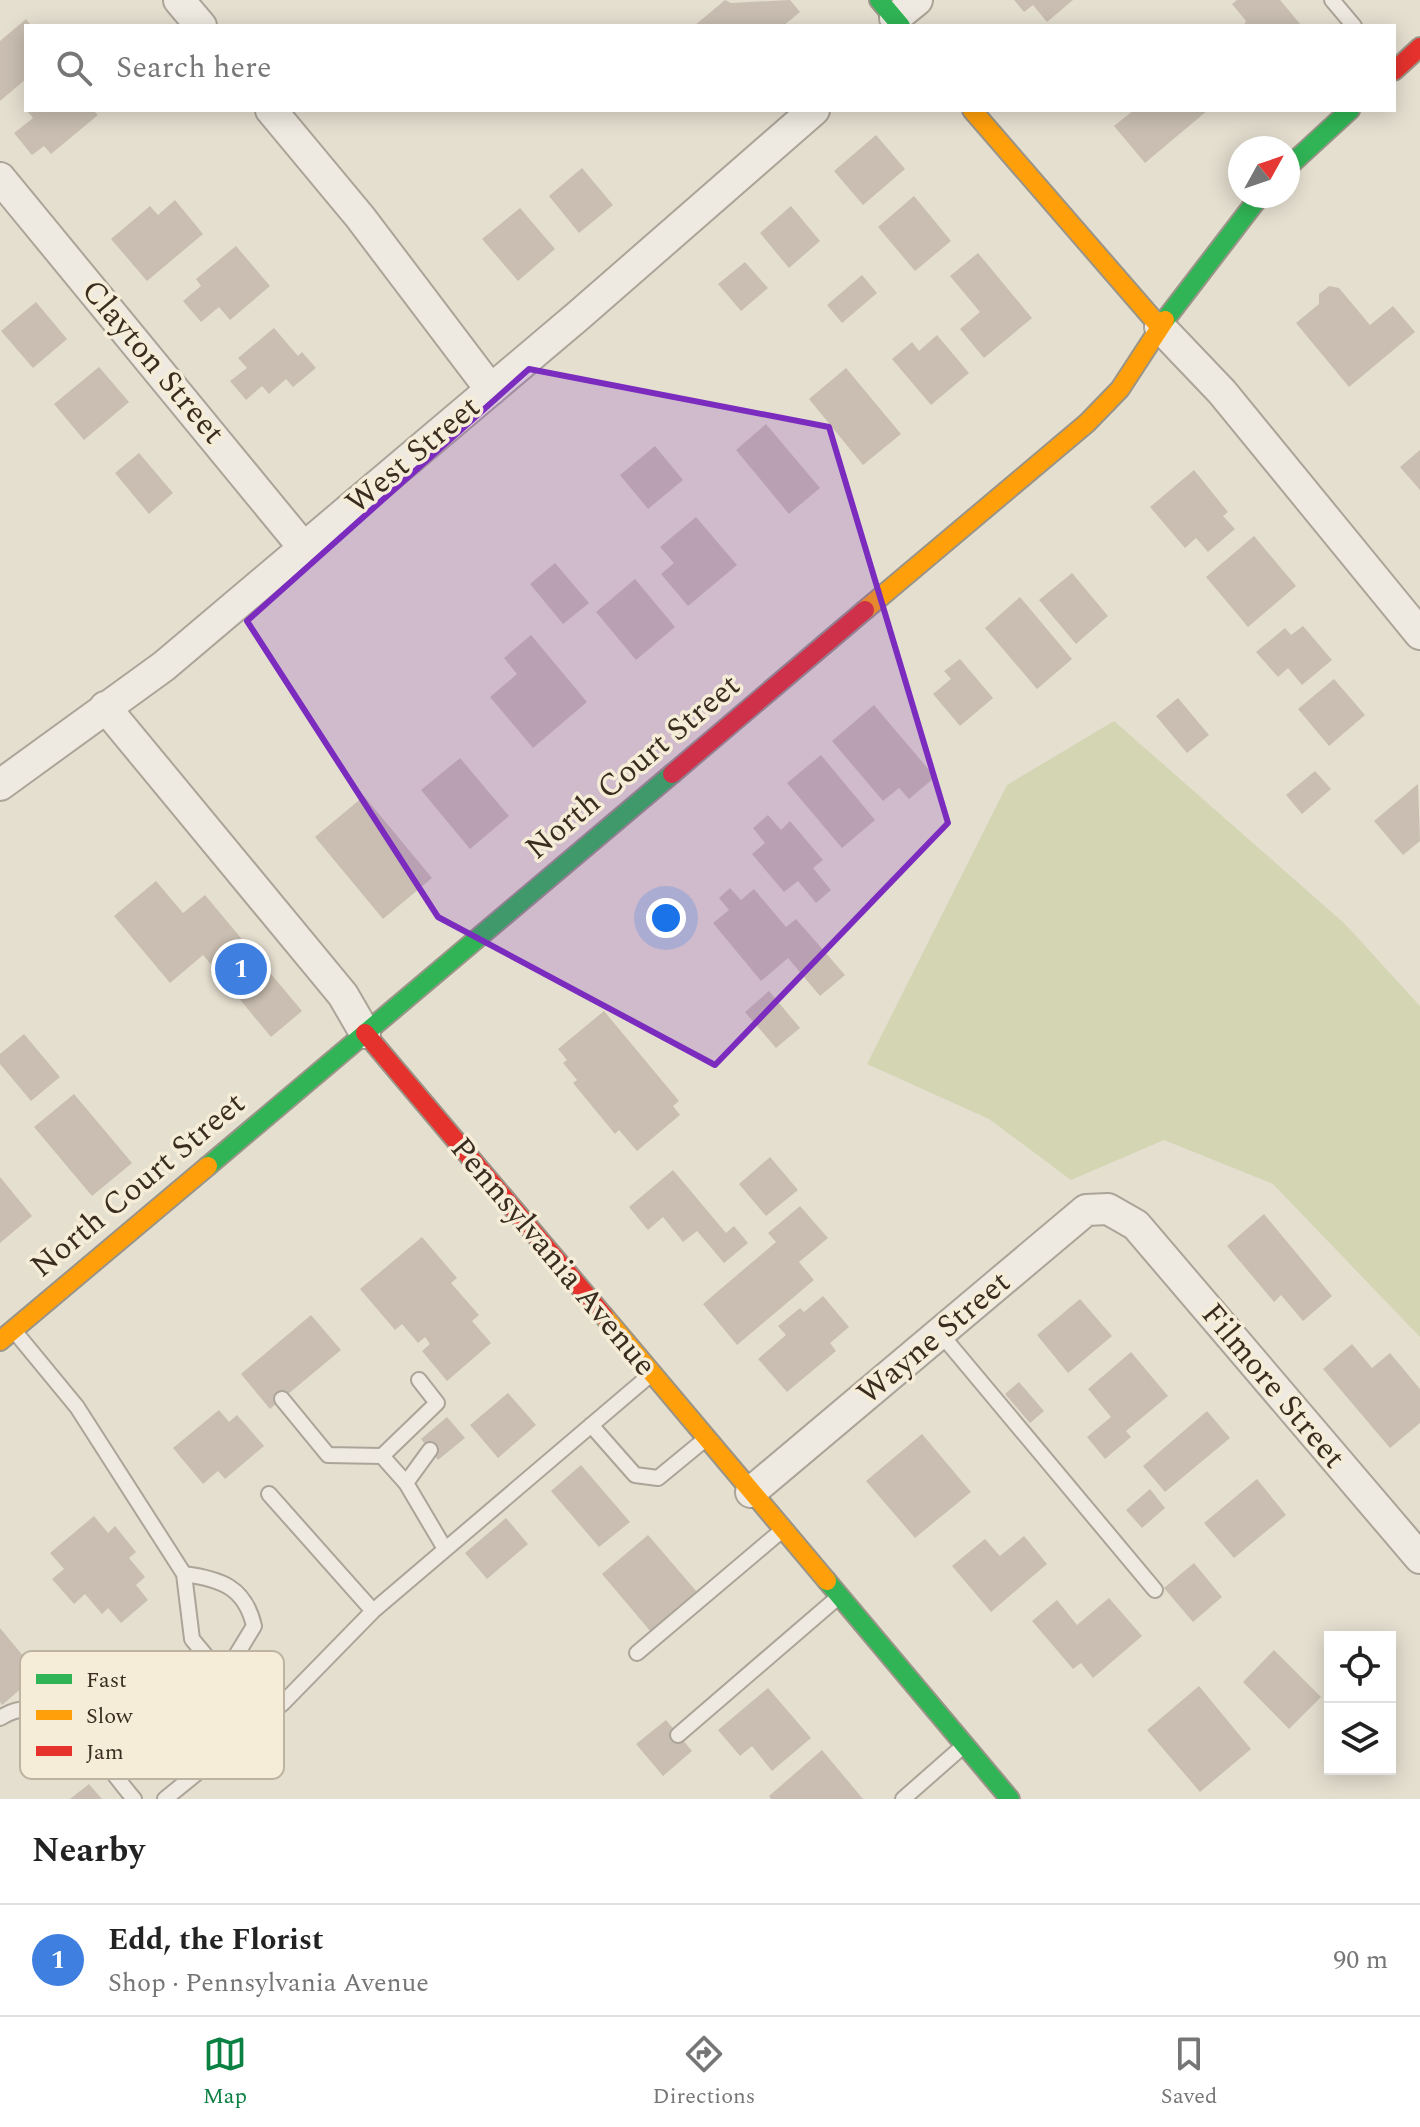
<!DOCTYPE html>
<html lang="en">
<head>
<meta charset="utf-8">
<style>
  body { margin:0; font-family:Spectral,serif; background:#f2f2f2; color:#222 }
  .controls { position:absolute; right:24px; bottom:24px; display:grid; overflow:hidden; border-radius:0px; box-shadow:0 4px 20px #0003 }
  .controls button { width:72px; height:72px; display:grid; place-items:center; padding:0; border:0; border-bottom:2px solid #e0e0e0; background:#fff; color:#222; font:40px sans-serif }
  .compass { position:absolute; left:1228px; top:136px; width:72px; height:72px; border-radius:50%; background:#fff; box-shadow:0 4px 20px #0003; rotate:50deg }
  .you { position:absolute; left:666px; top:918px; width:28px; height:28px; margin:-20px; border:6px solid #fff; border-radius:50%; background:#1a73e8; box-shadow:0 0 0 12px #1a73e833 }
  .badge { display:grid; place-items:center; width:52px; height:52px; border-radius:50%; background:#0b8043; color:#fff; font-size:26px; font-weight:700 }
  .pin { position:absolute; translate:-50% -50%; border:4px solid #fff; box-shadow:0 2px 8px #0006 }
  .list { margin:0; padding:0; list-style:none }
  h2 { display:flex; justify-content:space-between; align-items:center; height:104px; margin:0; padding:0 32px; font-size:34px }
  h2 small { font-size:26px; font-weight:400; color:#767676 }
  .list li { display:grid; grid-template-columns:52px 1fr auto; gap:24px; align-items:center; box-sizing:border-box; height:112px; padding:0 32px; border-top:2px solid #e0e0e0 }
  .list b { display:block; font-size:30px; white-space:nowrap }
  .list p { margin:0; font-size:26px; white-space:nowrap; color:#767676 }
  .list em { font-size:26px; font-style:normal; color:#767676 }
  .icon { flex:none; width:44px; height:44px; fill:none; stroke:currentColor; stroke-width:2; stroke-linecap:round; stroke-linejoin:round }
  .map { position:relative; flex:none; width:1420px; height:1799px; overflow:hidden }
  .search { position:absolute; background:#fff; box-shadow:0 4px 20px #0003; left:24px; right:24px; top:24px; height:88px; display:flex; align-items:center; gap:20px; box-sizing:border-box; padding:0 28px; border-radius:0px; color:#767676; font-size:30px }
  .sheet { height:216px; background:#fff }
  nav { display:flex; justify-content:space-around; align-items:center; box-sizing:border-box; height:112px; border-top:2px solid #e0e0e0; background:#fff; font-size:22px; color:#767676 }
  nav a { display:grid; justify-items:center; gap:4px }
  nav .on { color:#0b8043 }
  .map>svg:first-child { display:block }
  .green { fill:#d3d5b3 }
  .building { fill:#c9beb1 }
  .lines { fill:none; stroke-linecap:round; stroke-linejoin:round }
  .lane-casing { stroke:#aba498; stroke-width:18 }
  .street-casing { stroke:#aba498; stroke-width:34 }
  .fast-casing { stroke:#9a9488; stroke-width:22 }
  .slow-casing { stroke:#9a9488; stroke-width:22 }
  .jam-casing { stroke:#9a9488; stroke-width:22 }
  .lane { stroke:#eeeae1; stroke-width:14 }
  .street { stroke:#eeeae1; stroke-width:30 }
  .fast { stroke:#30b455; stroke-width:18 }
  .slow { stroke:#ff9f0a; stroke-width:18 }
  .jam { stroke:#e5322d; stroke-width:18 }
  .marked { fill:#7b2cbf; fill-opacity:0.2; stroke:#7b2cbf; stroke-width:6; stroke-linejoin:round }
  .labels { text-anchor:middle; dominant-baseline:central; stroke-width:7; stroke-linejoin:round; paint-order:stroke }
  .street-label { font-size:32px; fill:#3a2d20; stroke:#f5edd7 }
  .key { fill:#f5edd7; stroke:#bdb3a0; stroke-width:2 }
  .key-label { font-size:22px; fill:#3a2d20 }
</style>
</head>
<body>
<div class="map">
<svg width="1420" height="1799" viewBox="0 0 1420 1799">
  <rect width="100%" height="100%" fill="#e5dfd0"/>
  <path class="green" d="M 1114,721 L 1345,924 L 1420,1006 L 1420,1337 L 1273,1184 L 1164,1140 L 1071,1180 L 989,1119 L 867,1064 L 1007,785 Z"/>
  <path class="building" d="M 725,0 L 731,3 L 790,0 L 800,12 L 783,26 L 694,26 Z
    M 1014,0 L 1073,0 L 1047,22 L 1033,5 L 1024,12 Z
    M 1237,0 L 1280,0 L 1301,25 L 1244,26 L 1246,21 L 1232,4 Z
    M 26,19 L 32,26 L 26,26 L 26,79 L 0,101 L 0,41 Z
    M 30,110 L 93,110 L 98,115 L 51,154 L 44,146 L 32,155 L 14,133 L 33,118 L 28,112 Z
    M 1134,110 L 1208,110 L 1145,163 L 1114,126 Z
    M 876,135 L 905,169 L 863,205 L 834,171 Z
    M 582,168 L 613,205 L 579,233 L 549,196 Z
    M 914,196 L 951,241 L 915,271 L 878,227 Z
    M 175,200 L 203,234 L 147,281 L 111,239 L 150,206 L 158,215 Z
    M 791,206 L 820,241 L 789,268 L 760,233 Z
    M 520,208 L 555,249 L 518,281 L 482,239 Z
    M 236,246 L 270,286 L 230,320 L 219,307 L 201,322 L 183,301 L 201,286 L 196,279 Z
    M 978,253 L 1032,318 L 984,358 L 960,329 L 980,312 L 950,276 Z
    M 745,262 L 768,288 L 741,311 L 718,284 Z
    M 862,275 L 877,293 L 842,323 L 827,305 Z
    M 1329,286 L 1339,288 L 1370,325 L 1393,306 L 1415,332 L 1349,387 L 1296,323 L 1319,304 L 1319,294 Z
    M 36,302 L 67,339 L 33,368 L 1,331 Z
    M 274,328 L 298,356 L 302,352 L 316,368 L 293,387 L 286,379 L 269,394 L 262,386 L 246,400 L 230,381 L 247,368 L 238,358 Z
    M 937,335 L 969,373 L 931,405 L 892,359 L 912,342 L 919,351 Z
    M 99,367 L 129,402 L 84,440 L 54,404 Z
    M 846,368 L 901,434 L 863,465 L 809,399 Z
    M 766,424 L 820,488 L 789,514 L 736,450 Z
    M 655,446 L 683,480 L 648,509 L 620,475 Z
    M 1420,450 L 1420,490 L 1400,467 Z
    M 139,453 L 173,493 L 149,514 L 115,473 Z
    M 1194,470 L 1228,512 L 1223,516 L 1235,529 L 1208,552 L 1196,538 L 1185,548 L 1150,507 Z
    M 696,517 L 737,565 L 688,606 L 661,574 L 674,563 L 660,547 Z
    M 1254,536 L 1296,586 L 1248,627 L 1206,577 Z
    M 555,563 L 589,603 L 563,624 L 530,584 Z
    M 1072,573 L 1108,616 L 1076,644 L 1039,600 Z
    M 635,579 L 675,627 L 636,660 L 596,612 Z
    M 1020,597 L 1072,659 L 1037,689 L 985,628 Z
    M 1303,626 L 1332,660 L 1302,685 L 1288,668 L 1278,677 L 1256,652 L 1285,628 L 1291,635 Z
    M 531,635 L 587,702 L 533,748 L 490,697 L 517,674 L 504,658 Z
    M 960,659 L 993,698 L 960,726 L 933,694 L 951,679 L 944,671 Z
    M 1334,679 L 1365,715 L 1329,746 L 1298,709 Z
    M 1178,698 L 1209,735 L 1187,753 L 1156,716 Z
    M 874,705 L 935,777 L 909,799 L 899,788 L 883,801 L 832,741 Z
    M 821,755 L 875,820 L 842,848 L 787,783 Z
    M 460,758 L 509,816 L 470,849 L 421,790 Z
    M 1315,771 L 1331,789 L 1302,814 L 1286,795 Z
    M 1418,784 L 1420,841 L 1403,855 L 1374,821 Z
    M 364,796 L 432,878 L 383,919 L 315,837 Z
    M 768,815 L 781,830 L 790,821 L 823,860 L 813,868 L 831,890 L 816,903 L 798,881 L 784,892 L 752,854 L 765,843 L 753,828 Z
    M 156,881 L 183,913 L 205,895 L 302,1011 L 271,1037 L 203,955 L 170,983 L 114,916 Z
    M 730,888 L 741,900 L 754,889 L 786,927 L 796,919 L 845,975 L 820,996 L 788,958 L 761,981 L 713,923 L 729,910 L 719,898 Z
    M 769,991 L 800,1028 L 776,1048 L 745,1012 Z
    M 604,1011 L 679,1101 L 673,1106 L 680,1115 L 637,1151 L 619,1130 L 615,1134 L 573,1083 L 577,1080 L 563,1063 L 567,1060 L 558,1049 Z
    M 24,1034 L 60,1077 L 31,1101 L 0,1064 L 0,1054 Z
    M 74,1094 L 132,1163 L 92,1196 L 34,1127 Z
    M 770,1157 L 798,1190 L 766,1216 L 739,1184 Z
    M 673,1170 L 726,1233 L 734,1226 L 748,1243 L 724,1263 L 697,1231 L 683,1242 L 663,1217 L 648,1230 L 629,1207 Z
    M 0,1177 L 32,1216 L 0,1243 Z
    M 800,1206 L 828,1238 L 799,1262 L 814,1280 L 737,1345 L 703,1304 L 776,1242 L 768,1233 Z
    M 1264,1214 L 1332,1296 L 1303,1321 L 1281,1295 L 1274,1302 L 1227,1246 Z
    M 422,1237 L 457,1278 L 451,1283 L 479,1315 L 472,1321 L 491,1343 L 447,1381 L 422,1351 L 430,1344 L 425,1337 L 418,1343 L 402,1324 L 395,1330 L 360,1289 Z
    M 823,1296 L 849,1327 L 830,1343 L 836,1351 L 787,1392 L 758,1359 L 786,1335 L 778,1326 L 800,1308 L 804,1312 Z
    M 1080,1299 L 1112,1336 L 1068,1373 L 1037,1335 Z
    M 311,1315 L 341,1350 L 270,1409 L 241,1374 Z
    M 1352,1344 L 1372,1368 L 1390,1353 L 1420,1389 L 1420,1423 L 1390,1448 L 1323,1369 Z
    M 1131,1352 L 1168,1396 L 1126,1431 L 1131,1437 L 1105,1459 L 1087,1437 L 1111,1417 L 1088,1389 Z
    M 1019,1382 L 1044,1411 L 1030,1423 L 1005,1394 Z
    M 508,1393 L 536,1425 L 498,1458 L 470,1425 Z
    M 219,1410 L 229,1422 L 237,1415 L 264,1446 L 225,1479 L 218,1471 L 203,1484 L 173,1448 Z
    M 1207,1411 L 1230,1438 L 1165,1492 L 1143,1466 Z
    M 447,1417 L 465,1438 L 438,1460 L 421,1439 Z
    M 922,1434 L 971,1492 L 915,1538 L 866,1481 Z
    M 581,1465 L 630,1522 L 599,1547 L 551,1491 Z
    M 1257,1479 L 1286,1515 L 1234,1558 L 1204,1523 Z
    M 1150,1489 L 1165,1508 L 1142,1528 L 1126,1510 Z
    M 94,1516 L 108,1533 L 115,1526 L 136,1552 L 129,1558 L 145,1577 L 136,1585 L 148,1600 L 121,1623 L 108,1608 L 102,1614 L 85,1594 L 74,1604 L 52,1579 L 64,1569 L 50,1553 Z
    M 506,1518 L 528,1544 L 487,1579 L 465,1553 Z
    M 648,1535 L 697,1592 L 651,1632 L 602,1574 Z
    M 1024,1536 L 1047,1564 L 991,1612 L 952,1566 L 985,1539 L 1000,1556 Z
    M 1194,1563 L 1222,1597 L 1193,1622 L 1164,1588 Z
    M 1109,1598 L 1142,1636 L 1093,1678 L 1081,1663 L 1073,1669 L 1032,1621 L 1057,1600 L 1077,1625 Z
    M 0,1628 L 38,1674 L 2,1705 L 0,1702 Z
    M 1274,1650 L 1321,1697 L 1289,1729 L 1243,1682 Z
    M 1199,1686 L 1251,1749 L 1200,1792 L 1147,1730 Z
    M 768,1688 L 811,1738 L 772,1771 L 752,1746 L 740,1756 L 718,1730 Z
    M 666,1720 L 692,1751 L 663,1776 L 636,1744 Z
    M 822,1750 L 863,1799 L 771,1799 L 769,1796 Z
    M 89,1784 L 102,1799 L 70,1799 Z"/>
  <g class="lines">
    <defs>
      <path id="lane" d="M 1332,0 L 1354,26
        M 16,1333 L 77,1407 L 184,1574 L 192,1639 L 260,1721
        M 940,1333 L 1155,1590
        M 282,1399 L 328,1455 L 382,1456
        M 591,1425 L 635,1475 L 658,1478 L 703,1441
        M 430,1450 L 406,1483 L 445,1549
        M 406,1483 L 382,1456 L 437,1403 L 419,1380
        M 269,1494 L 373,1611
        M 184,1574 C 221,1579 245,1587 254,1626 L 223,1677
        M 637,1653 L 780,1532
        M 0,1718 C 56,1682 102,1762 134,1799
        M 678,1735 L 836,1599
        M 165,1799 L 283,1703 L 373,1611 L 649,1376
        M 903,1799 L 961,1748"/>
      <path id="street" d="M 179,0 L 201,26
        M 895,18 L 917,0
        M 271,110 L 360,217 L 491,390
        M 0,178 L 304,548
        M 1160,327 L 1222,392 L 1420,634
        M 105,707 L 343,995 L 365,1033
        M 0,785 L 164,666 L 578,316 L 814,110
        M 751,1492 L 1086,1210 L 1108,1209 L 1136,1225 L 1420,1558"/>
      <path id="fast" d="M 879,0 L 901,26
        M 1288,167 L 1350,110
        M 1165,320 L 1260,196
        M 208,1166 L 672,774
        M 827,1581 L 1010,1799"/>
      <path id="slow" d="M 972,110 L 1160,327
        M 865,610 L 1087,423 L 1120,389 L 1165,320
        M 604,1316 L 827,1581
        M 0,1341 L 208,1166"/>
      <path id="jam" d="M 1394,71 L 1420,47
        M 672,774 L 865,610
        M 365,1033 L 604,1316"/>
    </defs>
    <use href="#lane" class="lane-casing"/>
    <use href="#street" class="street-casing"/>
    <use href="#fast" class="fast-casing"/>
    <use href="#slow" class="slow-casing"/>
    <use href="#jam" class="jam-casing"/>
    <use href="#lane" class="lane"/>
    <use href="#street" class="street"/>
    <use href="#fast" class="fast"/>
    <use href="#slow" class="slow"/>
    <use href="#jam" class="jam"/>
  </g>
  <path class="marked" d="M 529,369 L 829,427 L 948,823 L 715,1065 L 438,917 L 247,621 Z"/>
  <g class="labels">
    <g class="street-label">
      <text transform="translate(153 362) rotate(50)">Clayton Street</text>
      <text transform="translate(413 455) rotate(-40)">West Street</text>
      <text transform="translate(633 767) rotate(-40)">North Court Street</text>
      <text transform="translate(138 1185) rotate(-40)">North Court Street</text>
      <text transform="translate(553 1257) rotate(50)">Pennsylvania Avenue</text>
      <text transform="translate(934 1338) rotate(-40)">Wayne Street</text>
      <text transform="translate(1273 1386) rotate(50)">Filmore Street</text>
    </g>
  </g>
  <rect x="20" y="1651" width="264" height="128" rx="12" class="key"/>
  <rect x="36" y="1674" width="36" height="10" fill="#30b455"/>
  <rect x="36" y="1710" width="36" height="10" fill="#ff9f0a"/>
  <rect x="36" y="1746" width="36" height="10" fill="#e5322d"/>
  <g class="key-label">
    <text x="86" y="1687">Fast</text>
    <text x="86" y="1723">Slow</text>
    <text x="86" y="1759">Jam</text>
  </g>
</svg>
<div class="controls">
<button><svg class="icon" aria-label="locate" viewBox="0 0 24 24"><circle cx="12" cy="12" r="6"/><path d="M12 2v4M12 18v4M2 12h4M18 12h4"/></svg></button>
<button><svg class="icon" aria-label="layers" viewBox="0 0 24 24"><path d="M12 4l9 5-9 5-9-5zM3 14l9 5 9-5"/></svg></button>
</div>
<svg class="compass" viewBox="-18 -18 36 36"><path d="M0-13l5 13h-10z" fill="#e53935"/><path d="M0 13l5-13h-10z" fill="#767676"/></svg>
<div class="you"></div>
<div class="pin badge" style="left:241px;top:969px;background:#3f7fe0">1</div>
<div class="search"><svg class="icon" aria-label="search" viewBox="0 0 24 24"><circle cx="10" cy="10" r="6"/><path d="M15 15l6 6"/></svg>Search here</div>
</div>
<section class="sheet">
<h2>Nearby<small></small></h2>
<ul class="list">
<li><span class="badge" style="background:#3f7fe0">1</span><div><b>Edd, the Florist</b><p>Shop · Pennsylvania Avenue</p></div><em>90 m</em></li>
</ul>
</section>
<nav>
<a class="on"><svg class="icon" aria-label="map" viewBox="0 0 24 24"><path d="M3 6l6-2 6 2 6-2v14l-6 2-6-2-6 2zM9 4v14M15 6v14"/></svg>Map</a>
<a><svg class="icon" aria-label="directions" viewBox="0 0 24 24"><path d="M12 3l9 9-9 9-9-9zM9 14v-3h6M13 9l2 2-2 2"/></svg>Directions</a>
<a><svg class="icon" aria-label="saved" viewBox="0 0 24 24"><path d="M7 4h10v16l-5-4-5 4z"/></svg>Saved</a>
</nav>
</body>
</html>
